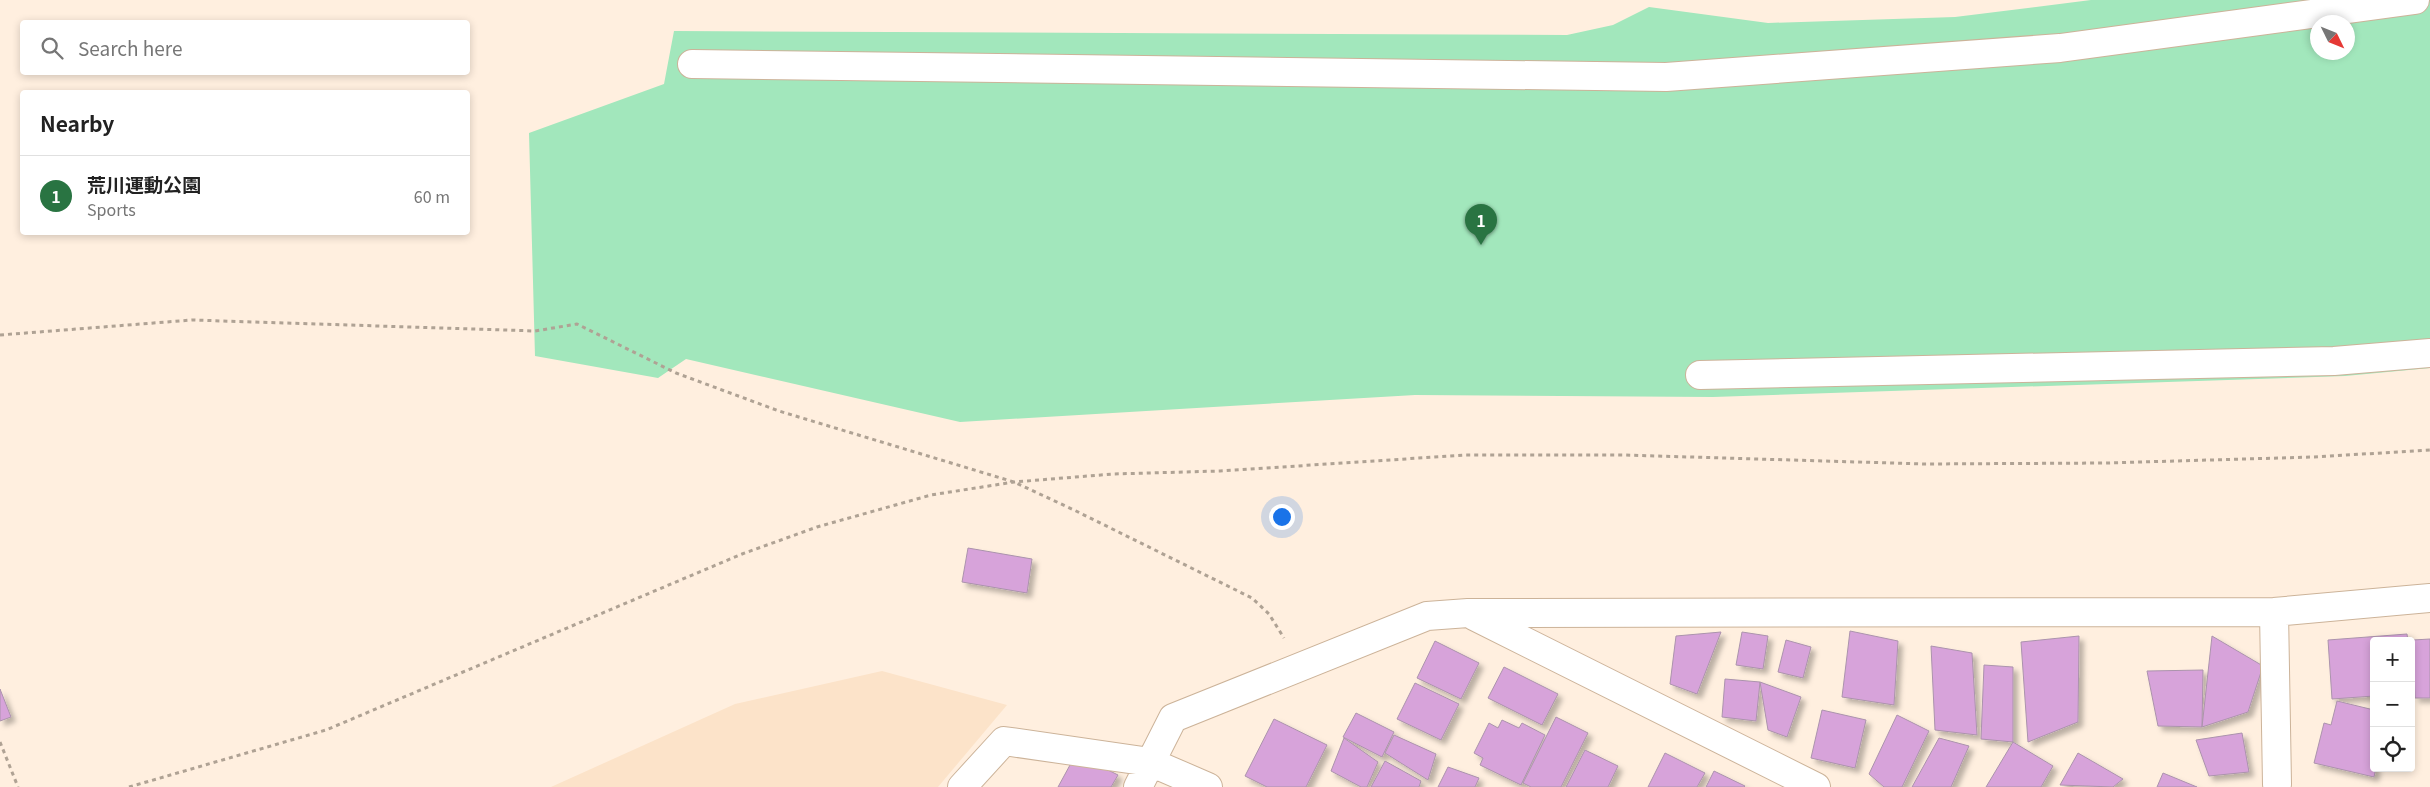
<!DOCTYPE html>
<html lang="en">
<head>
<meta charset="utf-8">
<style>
  body { margin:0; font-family:Georgia,"Noto Sans JP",serif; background:#f6f6f6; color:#222 }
  .controls { position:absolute; right:15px; bottom:15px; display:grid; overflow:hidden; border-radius:5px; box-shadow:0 2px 8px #0003 }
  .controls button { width:45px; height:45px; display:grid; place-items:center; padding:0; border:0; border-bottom:1px solid #e0e0e0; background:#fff; color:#222; font:25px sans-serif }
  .compass { position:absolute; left:2310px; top:15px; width:45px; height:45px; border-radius:50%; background:#fff; box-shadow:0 2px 8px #0003; rotate:133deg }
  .you { position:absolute; left:1281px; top:516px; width:18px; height:18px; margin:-12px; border:4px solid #fff; border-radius:50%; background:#1a73e8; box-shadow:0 0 0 8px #1a73e833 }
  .badge { display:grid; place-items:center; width:32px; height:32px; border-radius:50%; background:#297442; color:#fff; font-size:16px; font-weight:700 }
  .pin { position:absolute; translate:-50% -41px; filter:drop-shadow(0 1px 2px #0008) }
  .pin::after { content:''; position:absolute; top:26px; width:18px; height:15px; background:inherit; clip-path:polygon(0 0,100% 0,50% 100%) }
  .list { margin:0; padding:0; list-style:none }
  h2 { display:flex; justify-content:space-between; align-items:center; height:65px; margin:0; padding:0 20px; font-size:21px }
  h2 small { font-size:16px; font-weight:400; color:#767676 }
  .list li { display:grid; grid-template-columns:32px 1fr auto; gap:15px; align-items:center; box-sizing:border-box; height:80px; padding:0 20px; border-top:1px solid #e0e0e0 }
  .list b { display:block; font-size:19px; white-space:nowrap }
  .list p { margin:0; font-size:16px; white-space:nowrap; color:#767676 }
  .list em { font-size:16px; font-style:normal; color:#767676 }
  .icon { flex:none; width:28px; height:28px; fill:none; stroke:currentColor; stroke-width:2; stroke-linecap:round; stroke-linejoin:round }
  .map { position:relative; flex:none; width:2430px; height:787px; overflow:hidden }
  .search { position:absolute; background:#fff; box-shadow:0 2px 8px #0003; left:20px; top:20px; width:450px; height:55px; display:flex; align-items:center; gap:12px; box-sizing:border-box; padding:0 18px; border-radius:5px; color:#767676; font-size:19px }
  .panel { position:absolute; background:#fff; box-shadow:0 2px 8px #0003; left:20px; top:90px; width:450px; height:145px; border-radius:5px }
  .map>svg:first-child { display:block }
  .built { fill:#fce3c9 }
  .green { fill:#a2e7bc; fill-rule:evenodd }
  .building { fill:#d7a3da; stroke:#ab93ac; filter:url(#shadow) }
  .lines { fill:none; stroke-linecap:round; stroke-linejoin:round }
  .minor-casing { stroke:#ccb399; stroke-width:30 }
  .path { stroke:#afa294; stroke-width:3; stroke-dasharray:4 4; stroke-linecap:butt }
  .minor { stroke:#fff; stroke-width:28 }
</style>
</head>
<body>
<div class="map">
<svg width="2430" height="787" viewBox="0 0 2430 787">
  <defs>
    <filter id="shadow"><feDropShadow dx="4.5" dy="4.5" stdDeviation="2.5" flood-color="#0004"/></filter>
  </defs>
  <rect width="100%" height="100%" fill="#ffefdf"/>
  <path class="built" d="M 882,671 L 1007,705 L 938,787 L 551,787 L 735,704 Z"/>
  <path class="green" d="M 2091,0 L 2430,0 L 2430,368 L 2345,376 L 1713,397 L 1415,395 L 960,422 L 686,359 L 658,378 L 535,356 L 529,133 L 664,84 L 674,31 L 1567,35 L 1613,25 L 1649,7 L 1768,23 L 1955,17 ZM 2318,22 L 2348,22 L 2348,52 L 2318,52 Z"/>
  <path class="building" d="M 968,548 L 1032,559 L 1027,593 L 962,582 Z
    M 1850,631 L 1898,641 L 1894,705 L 1842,697 Z
    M 1721,632 L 1697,694 L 1670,684 L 1676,636 Z
    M 1742,632 L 1768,636 L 1763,669 L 1736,665 Z
    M 2407,634 L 2408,641 L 2374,641 L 2374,696 L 2332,699 L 2328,640 Z
    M 2079,636 L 2078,722 L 2028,742 L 2021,642 Z
    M 2212,636 L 2263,666 L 2248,712 L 2202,727 Z
    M 2430,639 L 2430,698 L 2415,698 L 2413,640 Z
    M 1786,640 L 1811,647 L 1803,678 L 1778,672 Z
    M 1435,641 L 1479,663 L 1461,699 L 1417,678 Z
    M 1931,646 L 1972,653 L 1977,735 L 1935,730 Z
    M 1984,665 L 2013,667 L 2013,742 L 1981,739 Z
    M 1504,667 L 1558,694 L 1542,725 L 1488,698 Z
    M 2203,670 L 2202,727 L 2158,726 L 2147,671 Z
    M 1725,679 L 1760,682 L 1756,721 L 1722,717 Z
    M 1760,682 L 1801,697 L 1787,737 L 1768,730 Z
    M 1415,683 L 1459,704 L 1441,740 L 1397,719 Z
    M 0,689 L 11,717 L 0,721 Z
    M 2337,701 L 2374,710 L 2374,768 L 2376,768 L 2374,777 L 2314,763 L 2324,723 L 2331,725 Z
    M 1822,710 L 1866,720 L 1855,768 L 1811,758 Z
    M 1356,713 L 1394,732 L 1382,757 L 1343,737 Z
    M 1897,715 L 1929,731 L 1902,787 L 1884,787 L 1869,774 Z
    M 1556,717 L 1588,733 L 1561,787 L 1531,787 L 1523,783 Z
    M 1274,719 L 1327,745 L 1306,787 L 1267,787 L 1245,776 Z
    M 1502,720 L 1519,728 L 1522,723 L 1545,735 L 1521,785 L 1480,765 L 1483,758 L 1474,753 L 1489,723 L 1498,728 Z
    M 2242,733 L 2249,772 L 2209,776 L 2196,740 Z
    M 1394,735 L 1436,754 L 1428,780 L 1385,753 Z
    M 1344,738 L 1378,762 L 1367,787 L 1361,787 L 1331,771 Z
    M 1939,738 L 1969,746 L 1951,787 L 1912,787 Z
    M 2013,742 L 2053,766 L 2041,787 L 1986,787 Z
    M 1585,750 L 1618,766 L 1608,787 L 1566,787 Z
    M 1665,753 L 1705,773 L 1697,787 L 1648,787 Z
    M 2078,753 L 2123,779 L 2113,787 L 2060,785 Z
    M 1076,754 L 1118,775 L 1111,787 L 1058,787 Z
    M 1385,761 L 1421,781 L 1419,787 L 1371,787 Z
    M 1448,767 L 1479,778 L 1475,787 L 1438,787 Z
    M 1714,771 L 1745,786 L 1744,787 L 1706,787 Z
    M 2163,773 L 2197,787 L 2157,787 Z"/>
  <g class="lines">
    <defs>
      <path id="minor" d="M 692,64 L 1666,77 L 2060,48 L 2415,0
        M 1700,375 L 2334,361 L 2430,353
        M 2274,612 L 2277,784
        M 1474,616 L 1816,787
        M 962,787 L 1004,741 L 1150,762 L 1208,787
        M 1138,787 L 1173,718 L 1427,616 L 1468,613 L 2274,612 L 2430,598"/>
    </defs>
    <use href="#minor" class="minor-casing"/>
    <path class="path" d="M 0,335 L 192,320 L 535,331 L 577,324 L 676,373 L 779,411 L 1014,482 L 1074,510 L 1252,598 L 1269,614 L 1284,638
      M 0,742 L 18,787
      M 129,787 L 326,730 L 742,554 L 817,527 L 931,495 L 1014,482 L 1113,474 L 1220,471 L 1466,455 L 1623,455 L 1925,464 L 2106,463 L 2314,457 L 2430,450"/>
    <use href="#minor" class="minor"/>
  </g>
</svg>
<div class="controls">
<button>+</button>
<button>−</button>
<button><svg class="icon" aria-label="locate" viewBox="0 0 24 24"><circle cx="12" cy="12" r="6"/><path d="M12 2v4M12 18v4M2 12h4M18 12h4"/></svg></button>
</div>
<svg class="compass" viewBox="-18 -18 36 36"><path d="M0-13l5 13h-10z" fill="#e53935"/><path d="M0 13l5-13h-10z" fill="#767676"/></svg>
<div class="you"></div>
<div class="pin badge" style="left:1481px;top:245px">1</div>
<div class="search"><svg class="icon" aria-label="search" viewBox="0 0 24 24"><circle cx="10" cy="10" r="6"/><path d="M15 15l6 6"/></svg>Search here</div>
<section class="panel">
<h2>Nearby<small></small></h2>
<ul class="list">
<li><span class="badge">1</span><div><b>荒川運動公園</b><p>Sports</p></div><em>60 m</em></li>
</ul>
</section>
</div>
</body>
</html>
